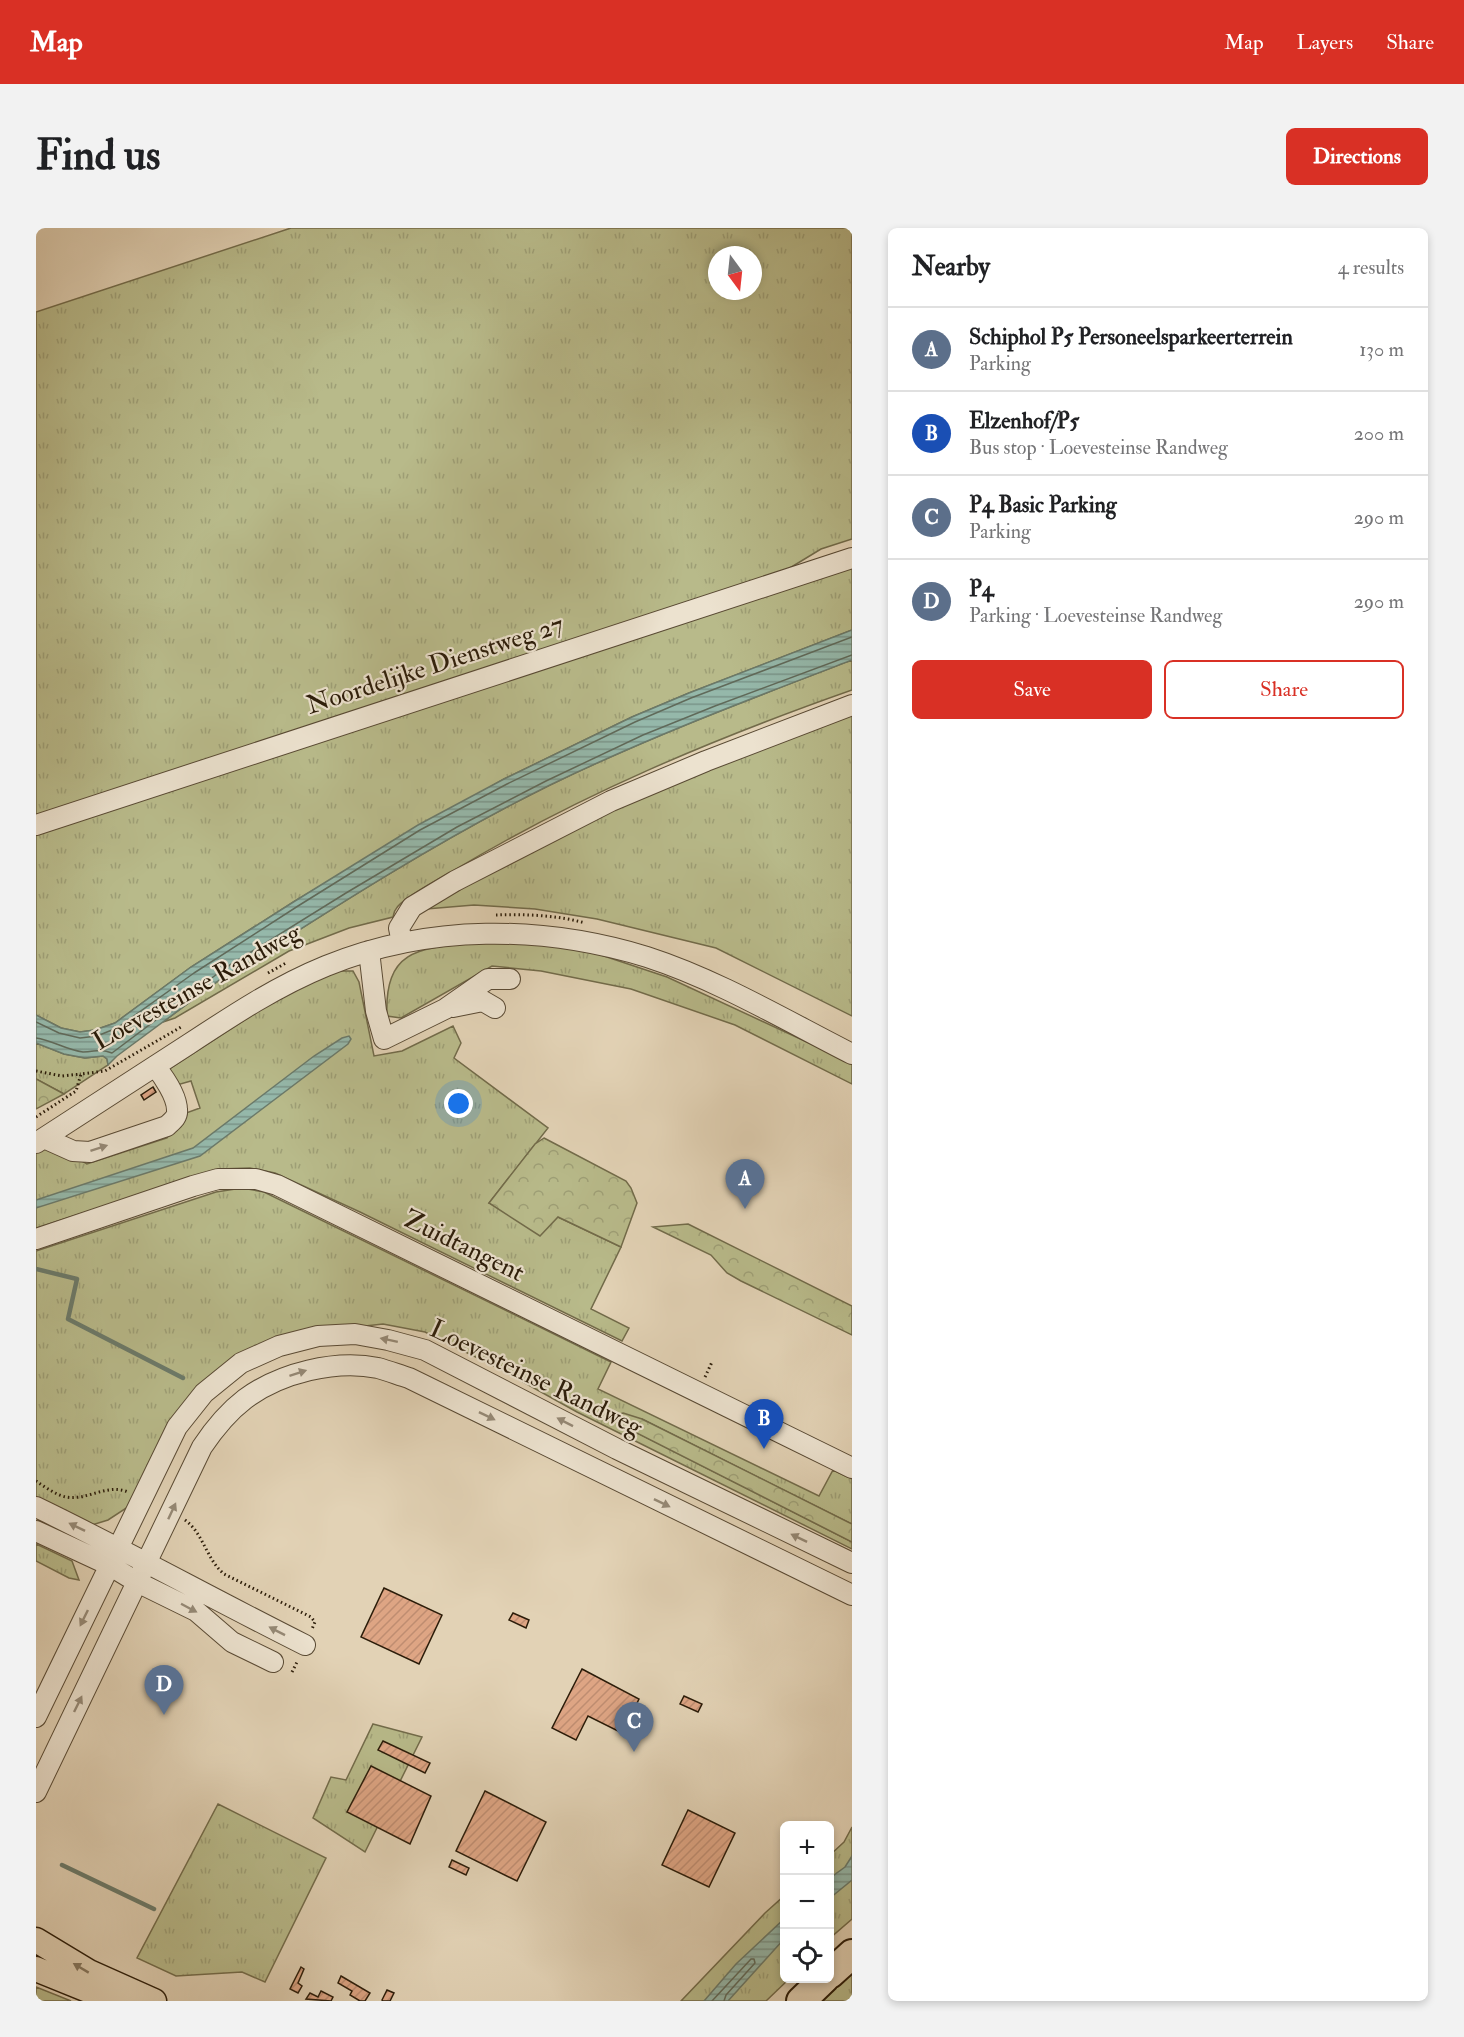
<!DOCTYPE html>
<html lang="en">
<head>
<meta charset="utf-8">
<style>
  body { margin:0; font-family:"IM FELL Double Pica",serif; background:#f2f2f2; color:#202124 }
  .controls { position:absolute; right:18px; bottom:18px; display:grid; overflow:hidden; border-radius:9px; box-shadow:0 3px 9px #0003 }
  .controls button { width:54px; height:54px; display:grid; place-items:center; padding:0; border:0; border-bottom:2px solid #e0e0e0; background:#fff; color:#202124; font:30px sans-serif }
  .compass { position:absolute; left:672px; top:18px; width:54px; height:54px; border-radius:50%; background:#fff; box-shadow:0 3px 9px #0003; rotate:165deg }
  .you { position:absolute; left:423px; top:876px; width:21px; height:21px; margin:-15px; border:4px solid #fff; border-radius:50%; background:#1a73e8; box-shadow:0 0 0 9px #1a73e833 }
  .badge { display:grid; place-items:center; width:39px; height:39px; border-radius:50%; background:#d93025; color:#fff; font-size:20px; font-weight:700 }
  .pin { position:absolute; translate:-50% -50px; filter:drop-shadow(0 2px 3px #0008) }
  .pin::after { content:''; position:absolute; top:32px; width:21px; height:18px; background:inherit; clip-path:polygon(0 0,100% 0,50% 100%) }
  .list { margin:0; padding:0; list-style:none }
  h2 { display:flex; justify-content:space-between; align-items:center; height:78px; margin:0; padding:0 24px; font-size:26px }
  h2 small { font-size:20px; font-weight:400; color:#757577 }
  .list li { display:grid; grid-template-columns:39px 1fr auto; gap:18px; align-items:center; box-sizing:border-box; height:84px; padding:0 24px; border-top:2px solid #e0e0e0 }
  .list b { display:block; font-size:22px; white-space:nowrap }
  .list p { margin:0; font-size:20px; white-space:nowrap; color:#757577 }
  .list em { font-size:20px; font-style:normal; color:#757577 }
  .actions { display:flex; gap:12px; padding:18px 24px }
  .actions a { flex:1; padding:14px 0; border:2px solid #d93025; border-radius:9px; text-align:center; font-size:21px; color:#d93025 }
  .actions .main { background:#d93025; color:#fff }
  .icon { flex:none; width:33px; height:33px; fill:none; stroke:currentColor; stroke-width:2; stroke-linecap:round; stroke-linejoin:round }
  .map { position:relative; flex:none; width:816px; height:1773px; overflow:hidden; border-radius:9px }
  header { display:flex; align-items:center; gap:36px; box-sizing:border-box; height:84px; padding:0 30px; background:#d93025; color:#fff }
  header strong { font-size:28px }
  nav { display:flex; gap:33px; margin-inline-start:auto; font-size:21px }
  .intro { display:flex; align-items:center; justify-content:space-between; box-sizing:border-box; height:144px; padding:0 36px }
  h1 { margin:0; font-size:42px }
  .button { padding:15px 27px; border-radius:9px; background:#d93025; color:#fff; font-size:21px; font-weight:700 }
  main { display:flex; gap:36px; padding:0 36px }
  aside { flex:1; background:#fff; border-radius:9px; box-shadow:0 3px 9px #0003 }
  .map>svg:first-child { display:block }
  .grass { fill:url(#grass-tufts); stroke:#726b4a; stroke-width:1.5; fill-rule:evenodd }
  .forest { fill:url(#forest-crowns); stroke:#726b4a; stroke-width:1.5 }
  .water { fill:url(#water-rules); stroke:#6b7a6a; stroke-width:1.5 }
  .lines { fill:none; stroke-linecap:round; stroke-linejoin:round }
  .shore { stroke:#606a5a; stroke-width:1.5 }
  .stream { stroke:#6b7a6a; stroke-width:4.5 }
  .building { fill:url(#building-hatch); stroke:#2b1c09; stroke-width:1.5 }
  .minor-casing { stroke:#594a34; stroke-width:22 }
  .major-casing { stroke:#2b1c09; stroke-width:27 }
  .highway-casing { stroke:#2b1c09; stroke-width:32 }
  .path { stroke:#2b1c09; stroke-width:3; stroke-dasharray:1.5 3; stroke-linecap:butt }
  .minor { stroke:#ece2cf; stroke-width:20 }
  .major { stroke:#e2d2b5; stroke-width:24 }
  .highway { stroke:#e2d2b5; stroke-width:28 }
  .oneway { fill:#958976 }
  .oneway2 { fill:#86775f }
  .labels { text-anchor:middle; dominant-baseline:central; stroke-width:4.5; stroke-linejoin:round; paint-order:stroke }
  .street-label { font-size:26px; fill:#2b1c09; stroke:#ece2cf }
</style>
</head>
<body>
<header>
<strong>Map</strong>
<nav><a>Map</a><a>Layers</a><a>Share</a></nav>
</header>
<div class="intro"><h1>Find us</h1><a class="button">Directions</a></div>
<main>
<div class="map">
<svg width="816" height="1773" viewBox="0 0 816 1773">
  <defs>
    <pattern id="grass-tufts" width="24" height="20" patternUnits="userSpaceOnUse" patternTransform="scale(1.5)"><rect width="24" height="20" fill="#b8ba8a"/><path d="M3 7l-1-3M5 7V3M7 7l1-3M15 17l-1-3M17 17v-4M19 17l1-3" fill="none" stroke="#9e9f76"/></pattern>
    <pattern id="forest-crowns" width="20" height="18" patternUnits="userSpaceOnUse" patternTransform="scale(1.5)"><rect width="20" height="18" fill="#b8ba8a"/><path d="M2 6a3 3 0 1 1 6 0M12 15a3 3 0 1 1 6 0" fill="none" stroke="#9e9f76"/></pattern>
    <pattern id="water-rules" width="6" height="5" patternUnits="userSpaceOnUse" patternTransform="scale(1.5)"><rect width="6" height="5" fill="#95b8aa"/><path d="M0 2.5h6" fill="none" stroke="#7a9589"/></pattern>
    <pattern id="building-hatch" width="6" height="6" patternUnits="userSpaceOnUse" patternTransform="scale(1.5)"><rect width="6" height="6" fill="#dea584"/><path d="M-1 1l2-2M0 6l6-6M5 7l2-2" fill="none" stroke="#bf8d71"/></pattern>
  </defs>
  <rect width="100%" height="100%" fill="#e2d2b5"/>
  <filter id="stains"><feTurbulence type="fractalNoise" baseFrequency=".00333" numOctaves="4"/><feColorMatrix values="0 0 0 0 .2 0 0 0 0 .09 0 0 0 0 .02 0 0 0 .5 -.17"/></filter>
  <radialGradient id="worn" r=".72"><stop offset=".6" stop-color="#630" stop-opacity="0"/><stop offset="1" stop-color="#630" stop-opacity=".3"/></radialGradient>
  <path class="grass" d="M 255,0 L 816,0 L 816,311 L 785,321 L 739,349 L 0,588 L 0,84 ZM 681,27 L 717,27 L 717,63 L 681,63 Z
    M 816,339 L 816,402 L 653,465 L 596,489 L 468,551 L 259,673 L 155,739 L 79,795 L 59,802 L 44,804 L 25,800 L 0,787 L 0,606 Z
    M 816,432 L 816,462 C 677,511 543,567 417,643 C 406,649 364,672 360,681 C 358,683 358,686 357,689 L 313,700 L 253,723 L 139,790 L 127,794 L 193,745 L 202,741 C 303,676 405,611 514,557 C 613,509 714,471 816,432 Z
    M 816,485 L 816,788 L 680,720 L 561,691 L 499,681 L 438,677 L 390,681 L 455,644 L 611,564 Z
    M 441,715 L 497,715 L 553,723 L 631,749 L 816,835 L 816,856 L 699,797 L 595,761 L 505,743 L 456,738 L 365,790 L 351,788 C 348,719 386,720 441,715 Z
    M 302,743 L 317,743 L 323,754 L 338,828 L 366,823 L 417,798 L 425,815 L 418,830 L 512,900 L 453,975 L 522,989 L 585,1019 L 555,1081 L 593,1100 L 586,1113 L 324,984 L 239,945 L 214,940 L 183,941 L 0,1000 L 0,924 C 20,912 33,926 51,936 L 131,910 L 135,903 L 147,896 L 150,885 L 164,880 L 155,853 L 141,857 L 130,843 L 256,761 Z
    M 0,815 L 28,826 L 49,830 L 67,828 L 71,831 L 72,837 L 28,866 L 0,851 Z
    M 206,960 L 228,964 L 575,1134 L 562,1161 L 783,1268 L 797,1242 L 816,1251 L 816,1296 L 606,1191 L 572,1190 L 816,1314 L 816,1321 L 541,1184 L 462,1140 L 389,1104 L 347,1096 L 302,1101 L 182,1144 L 95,1277 L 72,1292 L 56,1297 L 0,1273 L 0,1023 L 180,964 Z
    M 0,1316 L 36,1333 L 43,1352 L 33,1350 L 0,1333 Z
    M 337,1496 L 386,1509 L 329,1624 L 277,1590 L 295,1549 L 310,1552 Z
    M 182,1576 L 290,1630 L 229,1754 L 206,1744 L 140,1748 L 101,1730 Z
    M 816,1599 L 816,1691 L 794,1710 L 794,1627 L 808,1614 Z
    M 748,1668 L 748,1750 L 753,1751 L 730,1773 L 645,1773 L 729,1685 Z
    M 816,1743 L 816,1773 L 785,1773 Z
    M 0,1759 L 35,1773 L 0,1773 Z"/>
  <path class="forest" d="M 0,851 L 28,866 L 0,881 Z
    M 508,910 L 590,953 L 595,960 L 601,975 L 585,1019 L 522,989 L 504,1008 L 453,975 L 499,916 Z
    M 652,996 L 816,1078 L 816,1107 L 705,1053 L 691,1045 L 675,1027 L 617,999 Z
    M 587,1185 L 606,1191 L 816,1296 L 816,1314 L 571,1190 Z"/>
  <path class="water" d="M 816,402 L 816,432 C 714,471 613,509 514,557 C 405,611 303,676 202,741 L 193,745 L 81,828 L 72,837 L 71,831 L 67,828 L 49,830 L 28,826 L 0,815 L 0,787 L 25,800 L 44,804 L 59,802 L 79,795 L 155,739 L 259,673 L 382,597 L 468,551 L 596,489 L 653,465 Z
    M 313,808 L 315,811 L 312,816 L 164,928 L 0,980 L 0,972 L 157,920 L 278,828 L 306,810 Z
    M 816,1628 L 816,1652 L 794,1670 L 794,1650 L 809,1639 Z
    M 748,1691 L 748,1711 L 692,1773 L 668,1773 L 700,1736 Z"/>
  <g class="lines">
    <path class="shore" d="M 0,794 L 23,805 L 44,810 L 61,808 L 81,800 L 158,745 L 262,678 L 384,602 L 471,556 L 599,494 L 655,470 L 816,409
      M 0,810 C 16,812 30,822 47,824 C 60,824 62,820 76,825 L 189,740 L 310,665 L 421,599 L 510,553 L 607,507 L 679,478 L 816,427
      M 676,1773 L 715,1731 L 718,1731 L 719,1735 L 690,1767 L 688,1773"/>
    <path class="stream" d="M 0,1041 L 41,1051 L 32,1091 L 147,1150
      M 26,1637 L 118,1681"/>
  </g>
  <path class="building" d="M 117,859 L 120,864 L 108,872 L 105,867 Z
    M 348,1360 L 406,1387 L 383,1436 L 325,1409 Z
    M 477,1385 L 493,1392 L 490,1400 L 473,1392 Z
    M 546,1441 L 603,1471 L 586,1505 L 552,1488 L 540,1512 L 516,1500 Z
    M 648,1468 L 666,1476 L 662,1484 L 644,1476 Z
    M 347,1513 L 394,1535 L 389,1545 L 342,1522 Z
    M 335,1538 L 395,1568 L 374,1616 L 311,1584 Z
    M 449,1563 L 510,1594 L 481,1653 L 420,1623 Z
    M 652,1582 L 699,1605 L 673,1659 L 626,1637 Z
    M 416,1632 L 433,1640 L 430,1647 L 413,1639 Z
    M 265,1739 L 268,1741 L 262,1755 L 266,1758 L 262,1765 L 254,1761 Z
    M 305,1748 L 334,1765 L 329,1773 L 324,1773 L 314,1767 L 316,1763 L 302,1755 Z
    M 351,1762 L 358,1765 L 354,1773 L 347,1773 L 346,1772 Z
    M 285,1763 L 297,1769 L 295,1773 L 270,1771 L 274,1765 L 282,1769 Z"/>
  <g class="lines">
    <defs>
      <path id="minor" d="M 0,597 L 816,330
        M 366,715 L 363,700 L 376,679 L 419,653 L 575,573 L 670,533 L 816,477
        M 333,723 L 340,783 L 348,811 L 409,781 L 452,751 L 474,751
        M 417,779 L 447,773 L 459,780
        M 8,910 L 37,923 L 54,924 L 131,898 C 136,893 142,889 141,882 C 141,868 127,848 119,838
        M 0,915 C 51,882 102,849 153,816 C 197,787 241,758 290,738 C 393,696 506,697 611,729 C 682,752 749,792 816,826
        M 0,1011 L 157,958 L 182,951 L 220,951 L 241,957 L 816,1240
        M 0,1279 C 91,1323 179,1372 269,1417
        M 0,1303 L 73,1337 L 101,1354 L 160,1383 L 196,1414 L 237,1434
        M 0,1489 L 141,1199 L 168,1165 L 205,1135 L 243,1118 L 282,1108 L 319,1106 L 352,1112 L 389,1122 L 581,1221 L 816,1335
        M 0,1564 L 166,1219 C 178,1201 192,1184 209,1171 C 244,1145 300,1131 342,1140 C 353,1143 363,1147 373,1150 L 816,1367"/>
      <path id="major" d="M 0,1712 L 53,1744 L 118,1773
        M 0,1741 L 79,1773"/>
      <path id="highway" d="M 794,1746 L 816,1726
        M 765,1773 L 789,1750"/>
    </defs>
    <use href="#minor" class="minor-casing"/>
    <use href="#major" class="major-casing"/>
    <use href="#highway" class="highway-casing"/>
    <path class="path" d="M 460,687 C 488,686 521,687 549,695
      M 232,745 L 250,735
      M 0,843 L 26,848 L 45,846
      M 0,889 L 40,863 L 45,846 L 69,843 L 145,799
      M 669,1149 L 676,1134
      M 0,1253 C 9,1259 20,1267 30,1269 C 51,1273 71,1255 92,1264
      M 149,1292 C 168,1306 170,1331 188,1346 L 275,1389 L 279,1394 L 276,1401
      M 256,1444 L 262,1432"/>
    <use href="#minor" class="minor"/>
    <use href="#major" class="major"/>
    <use href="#highway" class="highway"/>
  </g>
  <defs><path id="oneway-solid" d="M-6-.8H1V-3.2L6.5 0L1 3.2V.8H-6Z" transform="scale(1.5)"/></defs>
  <g class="oneway">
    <use href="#oneway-solid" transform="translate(63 920) rotate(-18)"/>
    <use href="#oneway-solid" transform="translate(353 1112) rotate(-168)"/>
    <use href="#oneway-solid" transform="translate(262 1145) rotate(-18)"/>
    <use href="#oneway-solid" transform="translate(451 1188) rotate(26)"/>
    <use href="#oneway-solid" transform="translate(529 1194) rotate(-153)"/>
    <use href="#oneway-solid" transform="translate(626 1275) rotate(26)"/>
    <use href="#oneway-solid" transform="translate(136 1283) rotate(-65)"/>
    <use href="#oneway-solid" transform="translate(41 1299) rotate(-154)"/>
    <use href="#oneway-solid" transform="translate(763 1310) rotate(-154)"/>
    <use href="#oneway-solid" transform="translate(153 1380) rotate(28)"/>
    <use href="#oneway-solid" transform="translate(48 1390) rotate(116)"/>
    <use href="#oneway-solid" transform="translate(241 1403) rotate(-153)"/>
    <use href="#oneway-solid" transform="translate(42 1476) rotate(-64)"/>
  </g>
  <use class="oneway2" href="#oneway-solid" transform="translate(45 1740) rotate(-149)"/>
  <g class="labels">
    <g class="street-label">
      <text transform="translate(399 437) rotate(-18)">Noordelijke Dienstweg 27</text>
      <text transform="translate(161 759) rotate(-29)">Loevesteinse Randweg</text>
      <text transform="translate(428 1018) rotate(26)">Zuidtangent</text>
      <text transform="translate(500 1150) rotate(26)">Loevesteinse Randweg</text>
    </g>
  </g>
  <rect width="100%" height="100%" filter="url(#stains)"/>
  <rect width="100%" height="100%" fill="url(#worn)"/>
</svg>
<div class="controls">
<button>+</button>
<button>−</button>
<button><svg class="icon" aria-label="locate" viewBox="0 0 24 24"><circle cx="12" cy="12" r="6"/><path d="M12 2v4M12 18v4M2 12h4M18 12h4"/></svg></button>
</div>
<svg class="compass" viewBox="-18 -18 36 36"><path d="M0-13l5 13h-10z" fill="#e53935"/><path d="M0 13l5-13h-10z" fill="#757577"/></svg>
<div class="you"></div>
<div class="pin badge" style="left:709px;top:981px;background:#5c6f8a">A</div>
<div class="pin badge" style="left:728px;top:1221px;background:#1a4fb4">B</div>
<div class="pin badge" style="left:598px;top:1524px;background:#5c6f8a">C</div>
<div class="pin badge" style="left:128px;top:1487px;background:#5c6f8a">D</div>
</div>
<aside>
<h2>Nearby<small>4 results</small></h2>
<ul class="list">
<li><span class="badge" style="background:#5c6f8a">A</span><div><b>Schiphol P5 Personeelsparkeerterrein</b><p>Parking</p></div><em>130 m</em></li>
<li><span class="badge" style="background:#1a4fb4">B</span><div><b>Elzenhof/P5</b><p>Bus stop · Loevesteinse Randweg</p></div><em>200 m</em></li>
<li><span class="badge" style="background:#5c6f8a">C</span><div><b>P4 Basic Parking</b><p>Parking</p></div><em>290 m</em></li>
<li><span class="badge" style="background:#5c6f8a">D</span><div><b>P4</b><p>Parking · Loevesteinse Randweg</p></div><em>290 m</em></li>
</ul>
<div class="actions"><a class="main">Save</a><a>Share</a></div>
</aside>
</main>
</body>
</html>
